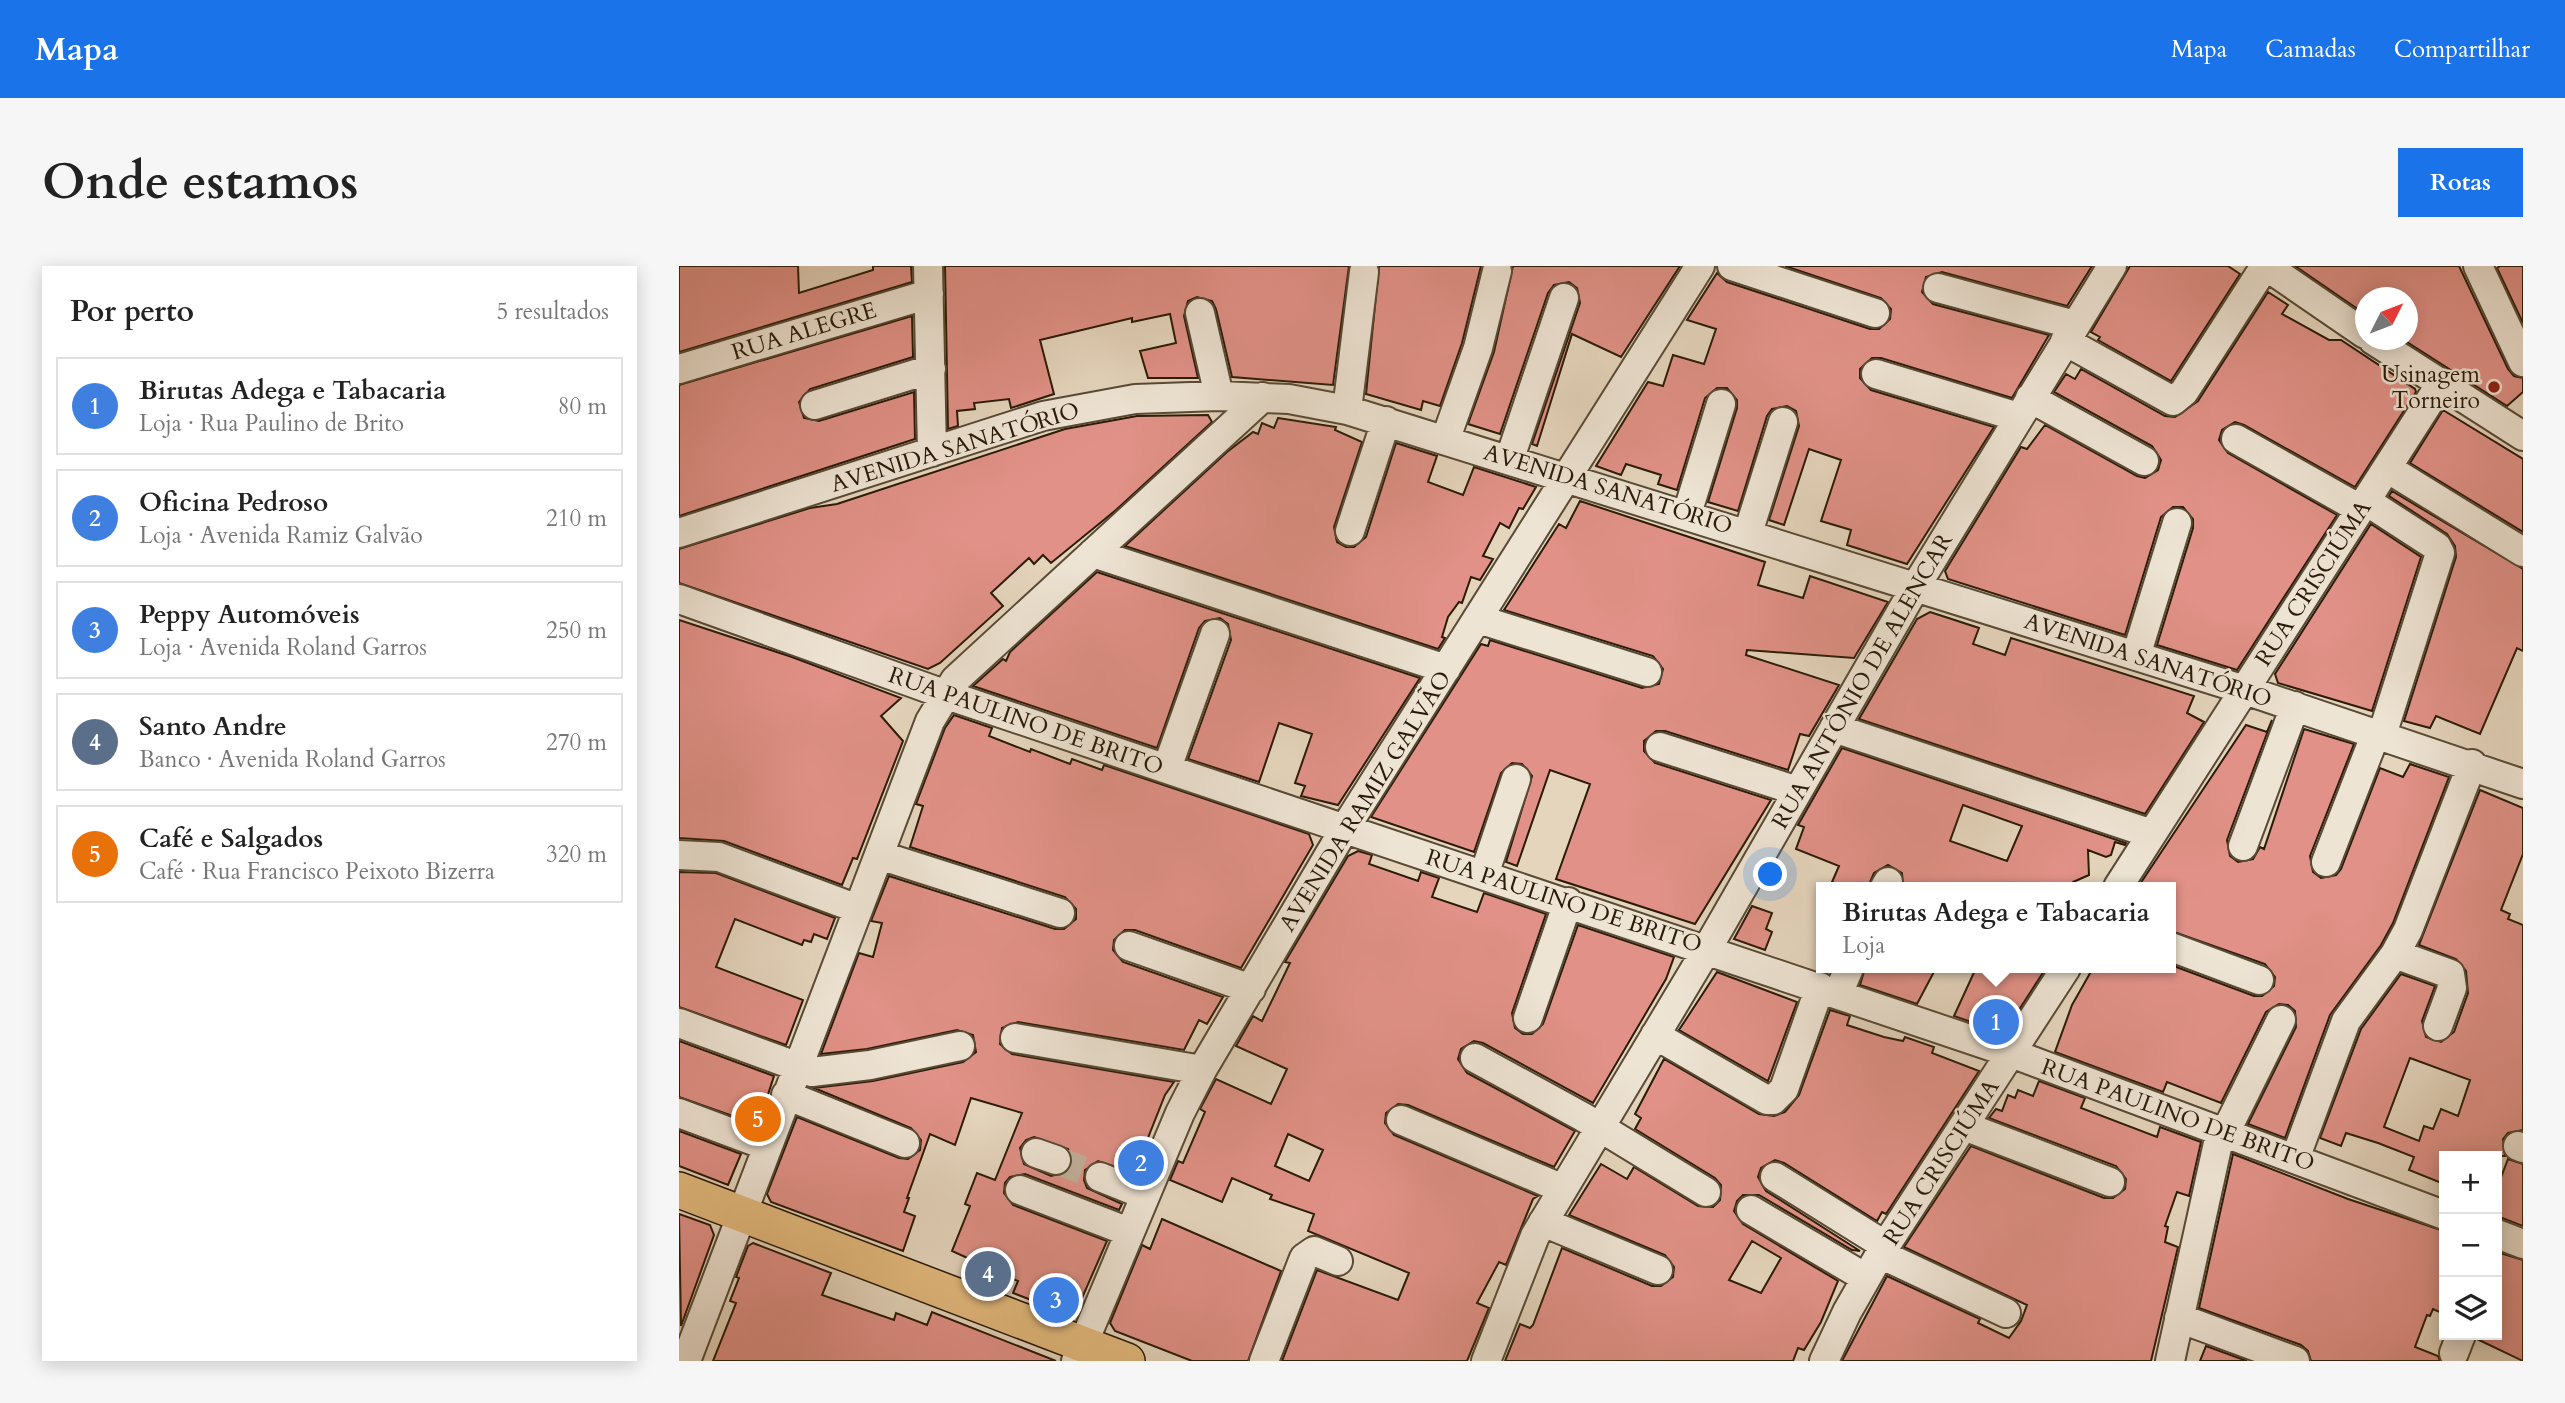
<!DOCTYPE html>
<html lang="pt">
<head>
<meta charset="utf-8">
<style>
  body { margin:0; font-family:Cardo,serif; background:#f6f6f6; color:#222 }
  .controls { position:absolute; right:21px; bottom:21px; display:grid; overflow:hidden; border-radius:0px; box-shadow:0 4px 18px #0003 }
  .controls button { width:63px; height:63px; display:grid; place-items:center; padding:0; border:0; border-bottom:2px solid #e0e0e0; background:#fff; color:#222; font:35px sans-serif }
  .compass { position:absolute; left:1676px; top:21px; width:63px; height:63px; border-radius:50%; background:#fff; box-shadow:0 4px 18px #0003; rotate:48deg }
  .you { position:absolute; left:1092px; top:609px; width:24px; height:24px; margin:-18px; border:5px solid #fff; border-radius:50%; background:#1a73e8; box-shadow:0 0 0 10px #1a73e833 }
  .badge { display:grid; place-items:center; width:46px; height:46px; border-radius:50%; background:#1a73e8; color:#fff; font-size:23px; font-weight:700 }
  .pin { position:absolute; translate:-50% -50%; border:4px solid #fff; box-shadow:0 2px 7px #0006 }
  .popup { position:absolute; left:1137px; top:616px; width:360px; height:91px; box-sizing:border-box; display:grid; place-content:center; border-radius:0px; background:#fff; filter:drop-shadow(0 2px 5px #0005); font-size:23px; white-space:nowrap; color:#767676 }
  .popup b { font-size:26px; color:#222 }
  .popup::after { content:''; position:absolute; left:50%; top:100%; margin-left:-14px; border:14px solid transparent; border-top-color:#fff }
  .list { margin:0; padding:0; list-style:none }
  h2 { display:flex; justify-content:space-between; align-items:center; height:91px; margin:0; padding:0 28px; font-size:30px }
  h2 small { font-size:23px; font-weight:400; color:#767676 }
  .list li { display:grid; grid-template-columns:46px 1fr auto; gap:21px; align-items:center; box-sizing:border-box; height:98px; margin:0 14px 14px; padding:0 14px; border:2px solid #e0e0e0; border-radius:0px }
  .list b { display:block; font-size:26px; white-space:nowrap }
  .list p { margin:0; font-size:23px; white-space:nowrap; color:#767676 }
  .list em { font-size:23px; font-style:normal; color:#767676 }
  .icon { flex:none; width:38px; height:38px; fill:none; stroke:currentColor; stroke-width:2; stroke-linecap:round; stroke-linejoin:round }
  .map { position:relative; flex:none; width:1844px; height:1095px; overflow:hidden; border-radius:0px }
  header { display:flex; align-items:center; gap:42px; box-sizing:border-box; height:98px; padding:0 35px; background:#1a73e8; color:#fff }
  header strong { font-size:33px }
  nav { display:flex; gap:38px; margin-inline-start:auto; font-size:24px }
  .intro { display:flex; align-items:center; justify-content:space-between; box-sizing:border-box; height:168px; padding:0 42px }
  h1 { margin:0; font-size:49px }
  .button { padding:18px 32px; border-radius:0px; background:#1a73e8; color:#fff; font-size:24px; font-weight:700 }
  main { display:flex; gap:42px; padding:0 42px }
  aside { flex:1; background:#fff; border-radius:0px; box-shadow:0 4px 18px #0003 }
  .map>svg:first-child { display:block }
  .building { fill:#e19187; stroke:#2a1b08; stroke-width:2; fill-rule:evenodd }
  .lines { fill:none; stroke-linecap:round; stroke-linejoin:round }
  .minor-tunnel { stroke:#c0b099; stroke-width:28; stroke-dasharray:28 14; stroke-linecap:butt }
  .minor-casing { stroke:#594a35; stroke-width:32 }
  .major-casing { stroke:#2a1b08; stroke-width:38 }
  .minor { stroke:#eee4d4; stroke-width:28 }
  .major { stroke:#e2ba7e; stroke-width:35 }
  .poi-dot { fill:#8f2418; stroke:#eee4d4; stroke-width:2.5 }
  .labels { text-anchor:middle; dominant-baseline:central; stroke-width:5; stroke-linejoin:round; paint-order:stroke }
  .street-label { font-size:23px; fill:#2a1b08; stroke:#eee4d4 }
  .poi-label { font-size:23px; fill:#2a1b08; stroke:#eee4d4; text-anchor:end }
</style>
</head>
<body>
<header>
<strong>Mapa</strong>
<nav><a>Mapa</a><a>Camadas</a><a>Compartilhar</a></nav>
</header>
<div class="intro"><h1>Onde estamos</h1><a class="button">Rotas</a></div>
<main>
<aside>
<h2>Por perto<small>5 resultados</small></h2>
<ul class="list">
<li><span class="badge" style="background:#3f7fe0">1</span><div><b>Birutas Adega e Tabacaria</b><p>Loja · Rua Paulino de Brito</p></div><em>80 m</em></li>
<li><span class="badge" style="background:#3f7fe0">2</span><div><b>Oficina Pedroso</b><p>Loja · Avenida Ramiz Galvão</p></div><em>210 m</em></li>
<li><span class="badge" style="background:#3f7fe0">3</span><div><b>Peppy Automóveis</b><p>Loja · Avenida Roland Garros</p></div><em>250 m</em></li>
<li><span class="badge" style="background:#5c6f8a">4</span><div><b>Santo Andre</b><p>Banco · Avenida Roland Garros</p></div><em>270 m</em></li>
<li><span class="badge" style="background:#e8710a">5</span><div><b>Café e Salgados</b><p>Café · Rua Francisco Peixoto Bizerra</p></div><em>320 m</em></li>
</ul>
</aside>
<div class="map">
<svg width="1844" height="1095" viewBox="0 0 1844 1095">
  <rect width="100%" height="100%" fill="#e5d5bd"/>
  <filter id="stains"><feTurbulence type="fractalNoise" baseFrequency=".00286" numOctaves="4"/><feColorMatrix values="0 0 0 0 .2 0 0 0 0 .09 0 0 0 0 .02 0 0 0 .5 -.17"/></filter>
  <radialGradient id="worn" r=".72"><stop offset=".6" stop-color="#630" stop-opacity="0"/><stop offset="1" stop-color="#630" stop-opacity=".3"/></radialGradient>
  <path class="building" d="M 0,0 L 119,0 L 120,27 L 194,4 L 194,0 L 232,0 L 233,16 L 0,86 Z
    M 266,0 L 670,0 L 654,119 L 553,111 L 537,43 L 533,35 L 518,31 L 509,35 L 505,50 L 519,112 L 469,112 L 461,85 L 497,77 L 491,48 L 453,56 L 453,52 L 361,74 L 375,128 L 332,142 L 330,133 L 295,137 L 296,143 L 278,145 L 279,160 L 269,163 Z
    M 700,0 L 802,0 L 783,77 L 761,140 L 744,135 L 742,144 L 687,128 Z
    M 834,0 L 1001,0 L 942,91 L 893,68 L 858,180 L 853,178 L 901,37 L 898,22 L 890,16 L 875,19 L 869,27 L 821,168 L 789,158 L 815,86 Z
    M 1106,0 L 1413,0 L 1388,40 L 1263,6 L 1247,11 L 1243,26 L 1254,38 L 1370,69 L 1333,132 L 1202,92 L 1193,92 L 1181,103 L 1181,112 L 1192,124 L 1315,161 L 1228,298 L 1168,279 L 1172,264 L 1142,255 L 1162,194 L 1130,183 L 1105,259 L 1090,254 L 1120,160 L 1117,145 L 1108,140 L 1093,143 L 1088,150 L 1059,245 L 1029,236 L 1058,142 L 1058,134 L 1048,122 L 1038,122 L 1026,132 L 998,224 L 979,218 L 982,209 L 947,198 L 942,209 L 917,200 L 969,116 L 984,120 L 994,89 L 1025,98 L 1037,63 L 1008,54 L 1038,7 L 1048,16 L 1191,63 L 1200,63 L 1211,53 L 1212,43 L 1202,32 Z
    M 1451,0 L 1549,0 L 1561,8 L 1492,115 L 1419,74 L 1421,71 L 1412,66 Z
    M 1616,0 L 1780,0 L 1829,103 L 1835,110 L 1844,112 L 1844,126 L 1828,140 L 1728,76 L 1728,32 L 1686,32 L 1686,48 Z
    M 1821,0 L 1844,0 L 1844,57 L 1818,2 Z
    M 1589,26 L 1609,39 L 1603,48 L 1650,74 L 1662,74 L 1736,123 L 1737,126 L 1676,221 L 1565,159 L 1556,156 L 1543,164 L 1540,174 L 1549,187 L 1658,249 L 1558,404 L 1478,379 L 1514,262 L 1514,253 L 1504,241 L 1494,241 L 1482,251 L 1446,369 L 1269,313 L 1266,305 L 1342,181 L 1348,183 L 1366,159 L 1458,210 L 1466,212 L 1479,204 L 1482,194 L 1473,180 L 1375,126 L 1387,108 L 1396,113 L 1402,103 L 1486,150 L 1496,151 L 1519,135 Z
    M 233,50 L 234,91 L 131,123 L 120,136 L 125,152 L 140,155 L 235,126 L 236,173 L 0,250 L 0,119 Z
    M 1764,144 L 1844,193 L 1844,266 L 1731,197 Z
    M 529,149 L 533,156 L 437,244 L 372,297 L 364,289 L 355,298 L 350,292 L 312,327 L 324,340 L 261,397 L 249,403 L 0,317 L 0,283 L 131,242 L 158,238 L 386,163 L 458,150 Z
    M 599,152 L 657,161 L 656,164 L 683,176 L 655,261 L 658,276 L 667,281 L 675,281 L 687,271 L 717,177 L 758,190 L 749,216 L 784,229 L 795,201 L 857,221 L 844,243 L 840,242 L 830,262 L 821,257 L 804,290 L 814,293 L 801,314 L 792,311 L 783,337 L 780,336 L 769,351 L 763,371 L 766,372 L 759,383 L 446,280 L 548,186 L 574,166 L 579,168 L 583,157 L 595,162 Z
    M 1713,225 L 1844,303 L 1844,385 L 1838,382 L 1801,468 L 1757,450 L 1751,462 L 1725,455 L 1777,291 L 1776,280 L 1768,268 L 1710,230 Z
    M 901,235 L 1086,296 L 1079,319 L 1124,332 L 1131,310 L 1209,336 L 1175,392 L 1068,384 L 1067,389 L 1160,419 L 1130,470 L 1121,468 L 1109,504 L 986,465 L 977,465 L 965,475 L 965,485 L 976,497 L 1092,534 L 1016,658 L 877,613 L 911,518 L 871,504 L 838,600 L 827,596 L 853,510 L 843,498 L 833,497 L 822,507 L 795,586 L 692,551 L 802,378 L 809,380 L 811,374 L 963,422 L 980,418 L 984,403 L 974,390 L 825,344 L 880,258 L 887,262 Z
    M 1692,258 L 1742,291 L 1693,445 L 1599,417 L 1596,408 Z
    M 418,306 L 741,412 L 659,539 L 622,530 L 626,520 L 616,517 L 633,468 L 600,457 L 580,516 L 509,493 L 552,374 L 549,358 L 541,352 L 526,355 L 520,362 L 478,482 L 294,420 L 324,393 L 327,395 L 331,386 Z
    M 1251,346 L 1300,362 L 1294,378 L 1326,389 L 1332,372 L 1515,430 L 1508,447 L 1525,456 L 1466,548 L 1180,453 L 1238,353 Z
    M 0,354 L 113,391 L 222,432 L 202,450 L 224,475 L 178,593 L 174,592 L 163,619 L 45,575 L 0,572 Z
    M 275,449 L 313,462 L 310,470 L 351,486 L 352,483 L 391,498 L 393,493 L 423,504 L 425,499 L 630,568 L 634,579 L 562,702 L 456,664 L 446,664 L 435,674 L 434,684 L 444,696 L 544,731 L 528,758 L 520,754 L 505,784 L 339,756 L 323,762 L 321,778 L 333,788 L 495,816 L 486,829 L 455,907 L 419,895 L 406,904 L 405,914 L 408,922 L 443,938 L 440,944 L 346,908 L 331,911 L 326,917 L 325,927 L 334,939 L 428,975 L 396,1048 L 383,1046 L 334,1027 L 339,1015 L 273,985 L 291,940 L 286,938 L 298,907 L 316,914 L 343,847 L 292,832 L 276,879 L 251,868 L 228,932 L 230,932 L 225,946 L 236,950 L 224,985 L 92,936 L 88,928 L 118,851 L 220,892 L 229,893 L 241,884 L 242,874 L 232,862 L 135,822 L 194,815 L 284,796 L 297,786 L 294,769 L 278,764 L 188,783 L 142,788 L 180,687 L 194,691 L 203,657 L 192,655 L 210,610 L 376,663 L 385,663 L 397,653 L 397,643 L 386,631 L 231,581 L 244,540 L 237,538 L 266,462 ZM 355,871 L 389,883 L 393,892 L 388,906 L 372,910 L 345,898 L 341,882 L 347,874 Z
    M 1593,454 L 1548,574 L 1551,590 L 1559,596 L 1574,593 L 1581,581 L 1585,583 L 1625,463 L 1675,478 L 1631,590 L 1634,606 L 1642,612 L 1657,609 L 1662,603 L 1701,502 L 1724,511 L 1731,498 L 1770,511 L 1714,657 L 1702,679 L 1651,749 L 1606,872 L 1569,858 L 1617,761 L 1616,745 L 1609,739 L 1600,738 L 1587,746 L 1542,837 L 1488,816 L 1484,826 L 1376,786 L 1393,739 L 1414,702 L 1492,702 L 1492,699 L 1575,730 L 1583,730 L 1595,720 L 1596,711 L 1586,698 L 1492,665 L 1492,621 L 1459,621 L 1567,459 L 1588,466 Z
    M 1163,482 L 1447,577 L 1446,579 L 1436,576 L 1432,589 L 1427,591 L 1409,584 L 1410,609 L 1394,616 L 1392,621 L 1224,621 L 1223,607 L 1209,599 L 1195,607 L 1189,621 L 1164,621 L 1153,616 L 1160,600 L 1117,583 L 1125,561 L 1119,559 ZM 1284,539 L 1343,560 L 1328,595 L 1271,575 Z
    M 1801,524 L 1844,542 L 1844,588 L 1822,644 L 1831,648 L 1829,653 L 1844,659 L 1844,864 L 1829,867 L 1824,873 L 1826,890 L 1765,890 L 1765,918 L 1730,904 L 1735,891 L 1699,877 L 1667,867 L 1662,880 L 1641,872 L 1682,763 L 1722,708 L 1756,720 L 1743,755 L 1747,771 L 1762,776 L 1775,766 L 1789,727 L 1787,705 L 1777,693 L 1740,679 ZM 1731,792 L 1791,814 L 1779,850 L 1762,843 L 1754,863 L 1745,860 L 1740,875 L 1705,861 Z
    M 679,585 L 693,589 L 690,598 L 739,615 L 742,606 L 760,612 L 753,631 L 798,646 L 805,627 L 867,648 L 833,747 L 836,762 L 844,768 L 853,768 L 864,758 L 899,659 L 995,691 L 987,713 L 914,837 L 804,777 L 795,775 L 782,783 L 779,793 L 788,807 L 896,865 L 875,901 L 729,839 L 719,838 L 707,847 L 706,857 L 715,869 L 859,930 L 854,933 L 827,999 L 820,996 L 798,1037 L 810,1042 L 788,1095 L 603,1095 L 638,1004 L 719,1034 L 730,1007 L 629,965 L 635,948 L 591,933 L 593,929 L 553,912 L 543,936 L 491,914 L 499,895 L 504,897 L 526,846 L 521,843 L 537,813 L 592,838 L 608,803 L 557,780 L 574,750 L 583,755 L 611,697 L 606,696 L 669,590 ZM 609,868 L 644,884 L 630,915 L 596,900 Z
    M 0,606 L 37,607 L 156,652 L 148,673 L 135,668 L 132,676 L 125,674 L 123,679 L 56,653 L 37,701 L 124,734 L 107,779 L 0,741 Z
    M 1073,640 L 1093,647 L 1087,663 L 1093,666 L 1086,684 L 1055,673 Z
    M 1186,702 L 1257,702 L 1238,738 L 1181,719 Z
    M 1297,702 L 1367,702 L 1327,764 L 1318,765 L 1275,750 Z
    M 1038,706 L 1118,736 L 1089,815 L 1000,764 Z
    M 1151,744 L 1171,750 L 1168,759 L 1205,771 L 1224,775 L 1226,771 L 1255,781 L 1253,787 L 1300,805 L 1207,948 L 1203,946 L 1198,955 L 1105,897 L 1096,894 L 1082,902 L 1079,911 L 1087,925 L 1181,985 L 1173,984 L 1080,929 L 1064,929 L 1058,935 L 1055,945 L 1064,958 L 1159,1015 L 1142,1056 L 1125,1084 L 1119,1082 L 1114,1095 L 826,1095 L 841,1058 L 851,1062 L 854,1059 L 883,982 L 973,1020 L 982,1020 L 994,1011 L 995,1001 L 986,989 L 890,949 L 922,898 L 948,913 L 955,901 L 1019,940 L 1034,941 L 1041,934 L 1042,919 L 1036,912 L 956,863 L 962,852 L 956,848 L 985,793 L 1080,848 L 1095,850 L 1106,846 L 1120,829 ZM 1073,975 L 1102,992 L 1082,1027 L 1050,1014 Z
    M 0,775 L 95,810 L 79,859 L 0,831 Z
    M 1360,815 L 1406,832 L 1402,842 L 1478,871 L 1481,861 L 1522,876 L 1510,930 L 1498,926 L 1486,960 L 1489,961 L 1486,976 L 1499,981 L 1472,1095 L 1163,1095 L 1208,1010 L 1301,1053 L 1299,1057 L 1330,1072 L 1342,1055 L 1348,1039 L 1225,981 L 1292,880 L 1425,932 L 1434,932 L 1446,923 L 1447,913 L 1437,900 L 1310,852 L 1317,843 L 1323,845 L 1329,829 L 1336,832 L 1339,824 L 1354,830 Z
    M 0,865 L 62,888 L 49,919 L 0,900 Z
    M 1554,888 L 1669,933 L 1765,965 L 1765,1048 L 1754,1043 L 1751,1050 L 1748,1049 L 1736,1081 L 1759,1090 L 1761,1095 L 1632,1095 L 1629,1085 L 1622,1079 L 1520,1042 Z
    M 1829,893 L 1844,898 L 1844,960 L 1818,950 L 1818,922 Z
    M 0,948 L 31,959 L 35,969 L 2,1060 Z
    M 483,953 L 602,1005 L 569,1095 L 513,1095 L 436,1065 L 431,1057 L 463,979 L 471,983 Z
    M 74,977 L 152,1007 L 143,1029 L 215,1054 L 217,1047 L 248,1059 L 253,1046 L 377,1095 L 34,1095 L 57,1037 L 51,1035 L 60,1012 L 57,1011 L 69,980 Z
    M 1818,986 L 1844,994 L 1844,1095 L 1798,1073 L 1798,1069 L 1818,1069 Z
    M 1527,1080 L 1568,1095 L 1521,1095 Z"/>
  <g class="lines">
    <path class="minor-tunnel" d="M 377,894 L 421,911"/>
    <defs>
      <path id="minor" d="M 249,0 L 253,186
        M 1053,0 L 1196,47
        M 1587,0 L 1686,68
        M 1799,0 L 1844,96
        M 1259,22 L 1396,59
        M 521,47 L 540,130
        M 1694,74 L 1844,170
        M 1386,75 L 1494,135 L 1505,126 L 1586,0
        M 0,103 L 250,28
        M 1197,108 L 1339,151
        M 1351,132 L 1465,195
        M 136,139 L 252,103
        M 668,144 L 685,6
        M 767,172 L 799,82 L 818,5
        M 1557,173 L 1681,243
        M 831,192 L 885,32
        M 1708,202 L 1844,286
        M 1687,235 L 1758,281 L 1761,287 L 1703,469
        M 1008,248 L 1042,138
        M 671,265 L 707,155
        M 0,267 L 364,150 L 456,133 L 540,130 L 610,133 L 668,144 L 1566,424 L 1844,518
        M 1069,267 L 1104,156
        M 414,287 L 767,403
        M 0,333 L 265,428 L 1332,787 L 1765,949
        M 799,353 L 968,406
        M 1457,390 L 1498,257
        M 1155,462 L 1473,568
        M 981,481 L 1119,525
        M 488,502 L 536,368
        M 1564,580 L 1616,440
        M 0,589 L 40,591 L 179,643
        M 200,589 L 381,647
        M 1647,596 L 1697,467
        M 805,609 L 837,513
        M 1206,621 L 1209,616
        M 1439,621 L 1761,119
        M 450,680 L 572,723
        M 1492,681 L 1580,714
        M 1716,688 L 1771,708 L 1773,722 L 1759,760
        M 1159,728 L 1170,702
        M 849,752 L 889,636
        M 0,757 L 133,806 L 191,799 L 281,780
        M 976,769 L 1088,834 L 1094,834 L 1105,823 L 1141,721
        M 336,772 L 523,804
        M 796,792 L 904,851 L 1027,926
        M 107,829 L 226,877
        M 0,847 L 88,880
        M 722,854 L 884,923
        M 1285,860 L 1431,916
        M 1839,880 L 1844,882
        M 357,887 L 377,894
        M 1616,893 L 1667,755 L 1716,688 L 1729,664 L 1793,498
        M 421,911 L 466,929
        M 1096,911 L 1207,980
        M 341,924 L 450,966
        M 1072,944 L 1187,1012
        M 864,956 L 979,1004
        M 1818,968 L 1844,978
        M 1201,988 L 1327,1047
        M 1500,1052 L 1616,1095
        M 1775,1087 L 1782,1069
        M 7,1095 L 251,455 L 276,414 L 584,131
        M 397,1095 L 501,847 L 523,804 L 666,562 L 1021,0
        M 585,1095 L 625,992 L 635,985 L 659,995
        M 807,1095 L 856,970 L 1028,683 L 1237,320 L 1433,0
        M 1145,1095 L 1168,1046 L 1201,988 L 1387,702
        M 1491,1095 L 1541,868 L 1551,857 L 1602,754"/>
      <path id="major" d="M 0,924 L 448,1095"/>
    </defs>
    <use href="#minor" class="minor-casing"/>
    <use href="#major" class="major-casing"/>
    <use href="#minor" class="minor"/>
    <use href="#major" class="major"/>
  </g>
  <circle class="poi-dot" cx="1815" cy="121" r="7"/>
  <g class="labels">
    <g class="street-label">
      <text transform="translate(125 65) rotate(-17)">RUA ALEGRE</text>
      <text transform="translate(276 181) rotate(-17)">AVENIDA SANATÓRIO</text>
      <text transform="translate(929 223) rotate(17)">AVENIDA SANATÓRIO</text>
      <text transform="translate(1634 317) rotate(-57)">RUA CRISCIÚMA</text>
      <text transform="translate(1469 394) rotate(18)">AVENIDA SANATÓRIO</text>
      <text transform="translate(1183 415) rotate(-60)">RUA ANTÔNIO DE ALENCAR</text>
      <text transform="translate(347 455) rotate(19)">RUA PAULINO DE BRITO</text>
      <text transform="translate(686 535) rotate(-58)">AVENIDA RAMIZ GALVÃO</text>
      <text transform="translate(885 635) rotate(18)">RUA PAULINO DE BRITO</text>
      <text transform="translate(1499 849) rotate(20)">RUA PAULINO DE BRITO</text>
      <text transform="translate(1262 896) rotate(-57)">RUA CRISCIÚMA</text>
    </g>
    <g class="poi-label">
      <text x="1801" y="108">Usinagem<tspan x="1801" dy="26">Torneiro</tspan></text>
    </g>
  </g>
  <rect width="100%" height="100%" filter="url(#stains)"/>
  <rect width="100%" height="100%" fill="url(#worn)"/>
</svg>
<div class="controls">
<button>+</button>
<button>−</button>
<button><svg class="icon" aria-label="layers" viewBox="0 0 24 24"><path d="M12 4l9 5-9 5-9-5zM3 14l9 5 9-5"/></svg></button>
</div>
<svg class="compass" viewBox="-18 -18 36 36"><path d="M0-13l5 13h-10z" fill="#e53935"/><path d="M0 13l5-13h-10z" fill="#767676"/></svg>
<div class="you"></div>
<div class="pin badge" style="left:1317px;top:756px;background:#3f7fe0">1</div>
<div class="popup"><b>Birutas Adega e Tabacaria</b>Loja</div>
<div class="pin badge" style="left:462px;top:897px;background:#3f7fe0">2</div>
<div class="pin badge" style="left:377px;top:1034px;background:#3f7fe0">3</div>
<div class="pin badge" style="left:309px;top:1008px;background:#5c6f8a">4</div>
<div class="pin badge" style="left:79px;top:853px;background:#e8710a">5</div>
</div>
</main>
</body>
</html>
